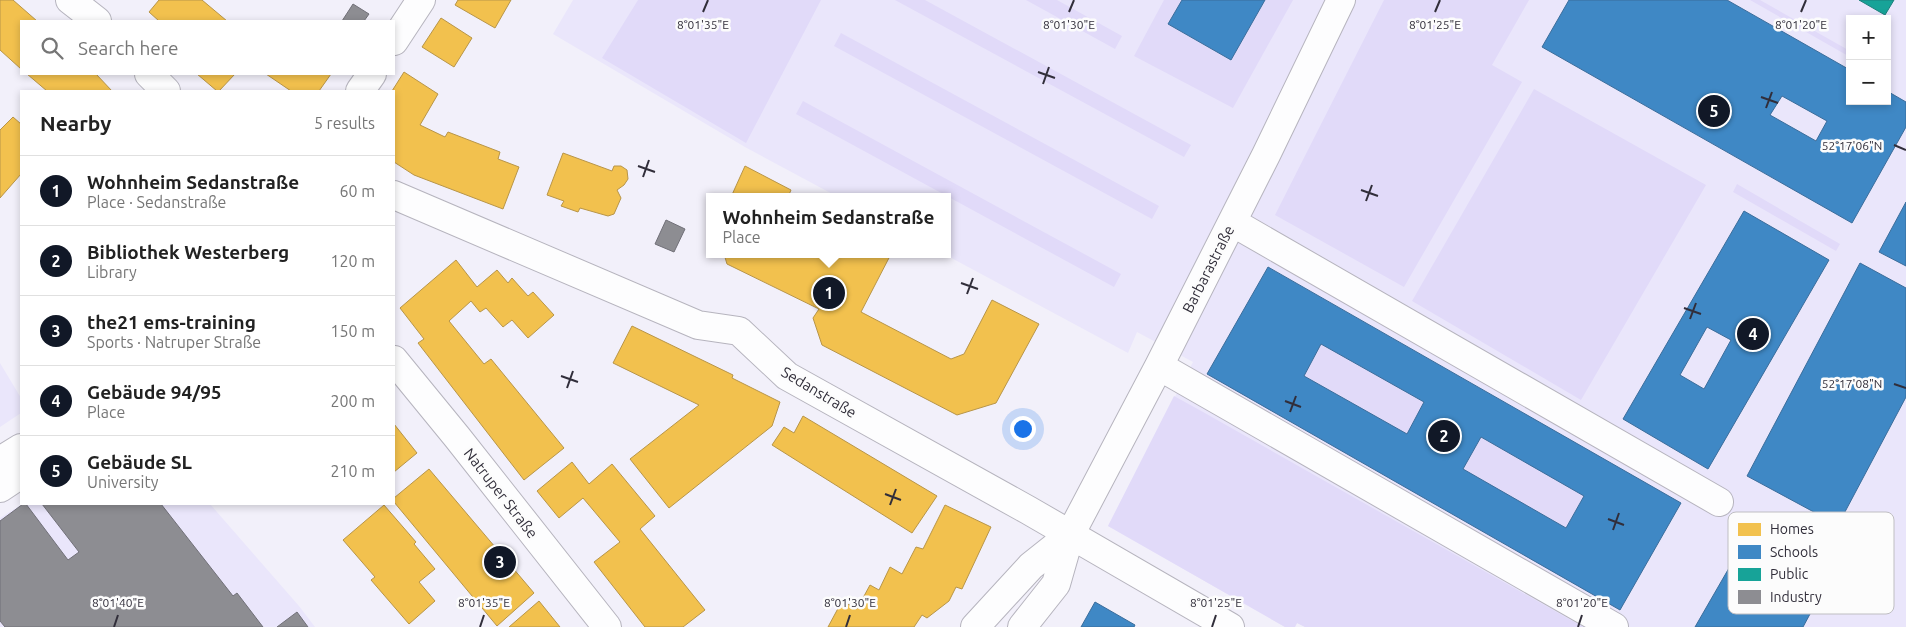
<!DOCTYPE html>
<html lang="en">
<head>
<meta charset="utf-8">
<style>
  body { margin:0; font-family:Ubuntu,sans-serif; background:#f6f6f6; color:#222 }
  .controls { position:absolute; right:15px; top:15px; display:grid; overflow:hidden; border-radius:0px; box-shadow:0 2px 8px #0003 }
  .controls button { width:45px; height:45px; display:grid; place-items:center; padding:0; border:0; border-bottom:1px solid #e0e0e0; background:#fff; color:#222; font:25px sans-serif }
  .you { position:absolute; left:1022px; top:428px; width:18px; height:18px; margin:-12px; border:4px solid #fff; border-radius:50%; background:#1a73e8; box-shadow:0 0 0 8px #1a73e833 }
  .badge { display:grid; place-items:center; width:32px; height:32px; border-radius:50%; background:#111827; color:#fff; font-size:16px; font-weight:700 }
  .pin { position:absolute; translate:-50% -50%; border:2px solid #fff; box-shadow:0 1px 5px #0006 }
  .popup { position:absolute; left:706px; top:193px; width:245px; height:65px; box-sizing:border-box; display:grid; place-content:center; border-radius:0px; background:#fff; filter:drop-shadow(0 1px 4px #0005); font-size:16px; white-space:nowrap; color:#767676 }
  .popup b { font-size:19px; color:#222 }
  .popup::after { content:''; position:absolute; left:50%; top:100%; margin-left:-10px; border:10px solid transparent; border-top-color:#fff }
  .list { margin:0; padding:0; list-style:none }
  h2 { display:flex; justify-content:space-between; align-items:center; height:65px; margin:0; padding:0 20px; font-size:21px }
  h2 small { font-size:16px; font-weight:400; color:#767676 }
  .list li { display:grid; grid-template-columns:32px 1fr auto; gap:15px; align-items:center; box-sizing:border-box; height:70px; padding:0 20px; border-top:1px solid #e0e0e0 }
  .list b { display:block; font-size:19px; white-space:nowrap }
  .list p { margin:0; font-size:16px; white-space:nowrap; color:#767676 }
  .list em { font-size:16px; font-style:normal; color:#767676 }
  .icon { flex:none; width:28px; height:28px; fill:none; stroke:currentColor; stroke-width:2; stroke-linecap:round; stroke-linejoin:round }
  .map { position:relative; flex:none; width:1906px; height:627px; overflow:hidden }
  .search { position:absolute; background:#fff; box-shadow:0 2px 8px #0003; left:20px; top:20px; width:375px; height:55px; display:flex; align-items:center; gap:12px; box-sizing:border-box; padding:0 18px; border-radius:0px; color:#767676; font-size:19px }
  .panel { position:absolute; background:#fff; box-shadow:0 2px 8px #0003; left:20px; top:90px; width:375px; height:415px; border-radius:0px }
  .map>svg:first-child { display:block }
  .built { fill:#eae6fb; fill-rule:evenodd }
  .green { fill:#e1daf9 }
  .homes { fill:#f2c14e; stroke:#b89548 }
  .schools { fill:#3f88c5; stroke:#3b6d9b; fill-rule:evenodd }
  .public { fill:#17a398; stroke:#1f807c }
  .industry { fill:#8d8d92; stroke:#717078 }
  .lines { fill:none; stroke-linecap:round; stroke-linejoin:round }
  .minor-casing { stroke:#b6b4be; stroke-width:30 }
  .minor { stroke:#fdfdfe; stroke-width:28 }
  .ticks { fill:none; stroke:#312e3a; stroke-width:2 }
  .labels { text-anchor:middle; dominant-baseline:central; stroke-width:5; stroke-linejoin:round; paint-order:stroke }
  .street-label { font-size:15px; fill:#312e3a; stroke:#fcfcfc }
  .key { fill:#fcfcfc; stroke:#bfbec2; stroke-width:1 }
  .key-label { font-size:14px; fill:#312e3a }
  .ticks-label { font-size:12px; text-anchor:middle; fill:#312e3a; stroke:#fcfcfc; stroke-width:5; stroke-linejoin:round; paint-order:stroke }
</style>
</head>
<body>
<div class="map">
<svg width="1906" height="627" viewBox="0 0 1906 627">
  <rect width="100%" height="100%" fill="#f2f0fa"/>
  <path class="built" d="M 573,0 L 1906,0 L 1906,627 L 1305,627 L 1297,623 L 1295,627 L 1285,627 L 1108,526 L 1193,362 L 1137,332 L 1128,353 L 944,254 L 948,254 L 948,197 L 838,197 L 745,147 L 553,34 ZM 1850,19 L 1887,19 L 1887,101 L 1850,101 Z
    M 0,363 L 21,398 L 21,413 L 0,427 Z
    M 22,504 L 210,504 L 299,606 L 315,627 L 0,627 L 0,518 Z"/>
  <path class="green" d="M 638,0 L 821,0 L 746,143 L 602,58 Z
    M 895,0 L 925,0 L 1191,145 L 1184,157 Z
    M 1026,0 L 1057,0 L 1122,36 L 1115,49 Z
    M 1164,0 L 1182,0 L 1168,24 L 1230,60 L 1265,0 L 1293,0 L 1233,108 L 1134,56 Z
    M 1384,0 L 1529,0 L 1492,65 L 1522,82 L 1404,287 L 1275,215 Z
    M 1750,0 L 1760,0 L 1850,51 L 1850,57 Z
    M 841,33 L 1159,206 L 1152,219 L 834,46 Z
    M 1534,89 L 1706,185 L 1581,400 L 1412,301 Z
    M 803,101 L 1121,274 L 1114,287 L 796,114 Z
    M 1737,184 L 1840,244 L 1836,251 L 1733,192 Z
    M 1321,344 L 1424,402 L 1407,434 L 1304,376 Z
    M 1174,396 L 1203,412 L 1583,627 L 1305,627 L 1297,623 L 1295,627 L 1285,627 L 1108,526 Z
    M 1481,437 L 1584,496 L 1566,528 L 1463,469 Z"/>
  <path class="homes" d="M 0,0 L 13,0 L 37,21 L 21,21 L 21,69 L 0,50 Z
    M 159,0 L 202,0 L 227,21 L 159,21 L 149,12 Z
    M 458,0 L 511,0 L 495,28 L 455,5 Z
    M 441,18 L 472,38 L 454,67 L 422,47 Z
    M 404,72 L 438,94 L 420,125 L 445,137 L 448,132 L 500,152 L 498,159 L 519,167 L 503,209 L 414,175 L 394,162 L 394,91 L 392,91 Z
    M 27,74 L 96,74 L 112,91 L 47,91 Z
    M 197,74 L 235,74 L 219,91 L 217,91 Z
    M 266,74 L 331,74 L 319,91 L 291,91 Z
    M 13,117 L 21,124 L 21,174 L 0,198 L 0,130 Z
    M 563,153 L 612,171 L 614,166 L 621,166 L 627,170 L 628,179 L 624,185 L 617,190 L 621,198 L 614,214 L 608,216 L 580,208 L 578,212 L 561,206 L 564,201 L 547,195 Z
    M 745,166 L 791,190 L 788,197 L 731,197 Z
    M 724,254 L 825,254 L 832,258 L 834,254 L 891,254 L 861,312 L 951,359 L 964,354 L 992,300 L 1039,324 L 996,403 L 957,415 L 822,345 L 813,318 L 819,309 L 727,264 Z
    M 456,260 L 477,287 L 497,270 L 508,283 L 512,278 L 528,296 L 533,292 L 554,315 L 528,338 L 512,320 L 503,327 L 486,308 L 480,312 L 471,301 L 449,321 L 484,364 L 491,359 L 564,448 L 524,480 L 418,343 L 424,339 L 400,308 Z
    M 632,326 L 733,375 L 732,378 L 780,402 L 772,426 L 669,508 L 630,459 L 699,405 L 613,363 Z
    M 803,416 L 937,496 L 912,533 L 772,445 L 784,427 L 794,433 Z
    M 394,424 L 417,453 L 394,472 Z
    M 572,462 L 589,484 L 612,464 L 655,516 L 640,529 L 705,610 L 683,627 L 645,627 L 594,562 L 620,542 L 583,498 L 559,518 L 537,491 Z
    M 429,469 L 534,593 L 497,626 L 394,502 L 394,498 Z
    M 384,505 L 416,542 L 414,544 L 435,569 L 419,582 L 435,601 L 409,624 L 371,580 L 375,577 L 343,540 Z
    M 945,505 L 991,527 L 962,589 L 956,587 L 949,601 L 927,618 L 922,615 L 914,627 L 828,627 L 842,601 L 857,609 L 870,585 L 879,590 L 890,567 L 902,574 L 916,547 L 923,549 Z
    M 539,601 L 560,627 L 509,627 Z"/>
  <path class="schools" d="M 1182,0 L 1265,0 L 1231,60 L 1168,24 Z
    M 1569,0 L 1727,0 L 1850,70 L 1850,101 L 1887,101 L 1887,91 L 1906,102 L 1906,127 L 1852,223 L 1542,47 ZM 1782,96 L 1827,121 L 1816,141 L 1770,115 Z
    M 1906,202 L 1906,266 L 1879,252 Z
    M 1744,211 L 1829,260 L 1708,469 L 1623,419 ZM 1707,327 L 1731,340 L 1704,389 L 1680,375 Z
    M 1860,263 L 1906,288 L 1906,397 L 1838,525 L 1747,476 Z
    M 1268,267 L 1681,503 L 1620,610 L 1207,374 ZM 1321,344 L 1424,402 L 1407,434 L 1304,376 ZM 1481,437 L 1584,496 L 1566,528 L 1463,469 Z
    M 1744,542 L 1824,588 L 1803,627 L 1695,627 Z
    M 1095,602 L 1135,625 L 1134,627 L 1081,627 Z"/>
  <path class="public" d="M 1859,0 L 1894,0 L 1885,15 Z"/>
  <path class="industry" d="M 353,4 L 369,14 L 364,21 L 342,21 Z
    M 666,220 L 685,229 L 674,252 L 655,244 Z
    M 23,504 L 26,504 L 68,560 L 79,552 L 42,504 L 161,504 L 233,596 L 237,593 L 263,627 L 5,627 L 0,621 L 0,521 Z
    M 297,612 L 308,627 L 277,627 Z"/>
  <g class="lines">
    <defs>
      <path id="minor" d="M 70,0 L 97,21
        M 394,41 L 421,0
        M 149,74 L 166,91
        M 360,91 L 372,74
        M 394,195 L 698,325 L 739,331 L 787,376 L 1028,510 L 1230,627
        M 1232,222 L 1719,502
        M 394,360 L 457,437 L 607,627
        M 1159,366 L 1614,627
        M 0,461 L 21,448
        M 0,488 L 21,474
        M 975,627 L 1031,566 L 1070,535
        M 1022,627 L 1056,584 L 1070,535 L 1159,366 L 1266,155 L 1341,0"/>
    </defs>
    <use href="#minor" class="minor-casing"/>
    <use href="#minor" class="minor"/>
  </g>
  <path class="ticks" d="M 703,12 L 708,0M 1069,12 L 1074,0M 1435,12 L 1440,0M 1801,12 L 1806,0M 1038,72 L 1055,78M 1043,84 L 1049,67M 1761,97 L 1778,103M 1766,108 L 1772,92M 1894,145 L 1906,150M 638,166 L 655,172M 643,177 L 649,160M 1361,190 L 1378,196M 1366,201 L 1372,185M 961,283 L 978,289M 967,294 L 973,278M 1684,308 L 1701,314M 1690,319 L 1696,303M 561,376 L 578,382M 1894,384 L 1906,388M 567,388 L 573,371M 1285,401 L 1301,407M 1290,412 L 1296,396M 885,494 L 901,500M 890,505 L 896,489M 1608,519 L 1624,525M 1613,530 L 1619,513M 114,627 L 118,615M 480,627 L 484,615M 846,627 L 850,615M 1212,627 L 1216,615M 1578,627 L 1582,615"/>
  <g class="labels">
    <g class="street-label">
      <text transform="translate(1208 269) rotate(-63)">Barbarastraße</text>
      <text transform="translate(819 392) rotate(31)">Sedanstraße</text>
      <text transform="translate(501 493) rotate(52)">Natruper Straße</text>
    </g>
  </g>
  <rect x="1728" y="512" width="166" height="102" rx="8" class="key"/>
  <rect x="1738" y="523" width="23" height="13" fill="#f2c14e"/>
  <rect x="1738" y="545" width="23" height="14" fill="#3f88c5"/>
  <rect x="1738" y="568" width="23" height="13" fill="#17a398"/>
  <rect x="1738" y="590" width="23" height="14" fill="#8d8d92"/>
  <g class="key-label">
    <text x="1770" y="534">Homes</text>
    <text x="1770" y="557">Schools</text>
    <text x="1770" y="579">Public</text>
    <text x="1770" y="602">Industry</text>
  </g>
  <g class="ticks-label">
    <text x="703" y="29">8°01'35"E</text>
    <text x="1069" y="29">8°01'30"E</text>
    <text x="1435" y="29">8°01'25"E</text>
    <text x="1801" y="29">8°01'20"E</text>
    <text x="1852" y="150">52°17'06"N</text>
    <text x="1852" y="388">52°17'08"N</text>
    <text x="118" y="607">8°01'40"E</text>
    <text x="484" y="607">8°01'35"E</text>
    <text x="850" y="607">8°01'30"E</text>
    <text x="1216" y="607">8°01'25"E</text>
    <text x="1582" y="607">8°01'20"E</text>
  </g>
</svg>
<div class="controls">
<button>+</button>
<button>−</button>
</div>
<div class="you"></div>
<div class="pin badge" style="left:829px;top:293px">1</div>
<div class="popup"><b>Wohnheim Sedanstraße</b>Place</div>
<div class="pin badge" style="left:1444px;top:436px">2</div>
<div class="pin badge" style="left:500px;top:562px">3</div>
<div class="pin badge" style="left:1753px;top:334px">4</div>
<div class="pin badge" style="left:1714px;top:111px">5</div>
<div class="search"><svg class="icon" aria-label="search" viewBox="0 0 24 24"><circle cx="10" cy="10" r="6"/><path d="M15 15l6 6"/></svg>Search here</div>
<section class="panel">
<h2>Nearby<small>5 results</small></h2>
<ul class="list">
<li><span class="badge">1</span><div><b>Wohnheim Sedanstraße</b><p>Place · Sedanstraße</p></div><em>60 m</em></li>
<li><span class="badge">2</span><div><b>Bibliothek Westerberg</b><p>Library</p></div><em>120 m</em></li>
<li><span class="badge">3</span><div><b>the21 ems-training</b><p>Sports · Natruper Straße</p></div><em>150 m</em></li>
<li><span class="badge">4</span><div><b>Gebäude 94/95</b><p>Place</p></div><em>200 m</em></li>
<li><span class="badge">5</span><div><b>Gebäude SL</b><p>University</p></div><em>210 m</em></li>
</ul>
</section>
</div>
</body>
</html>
